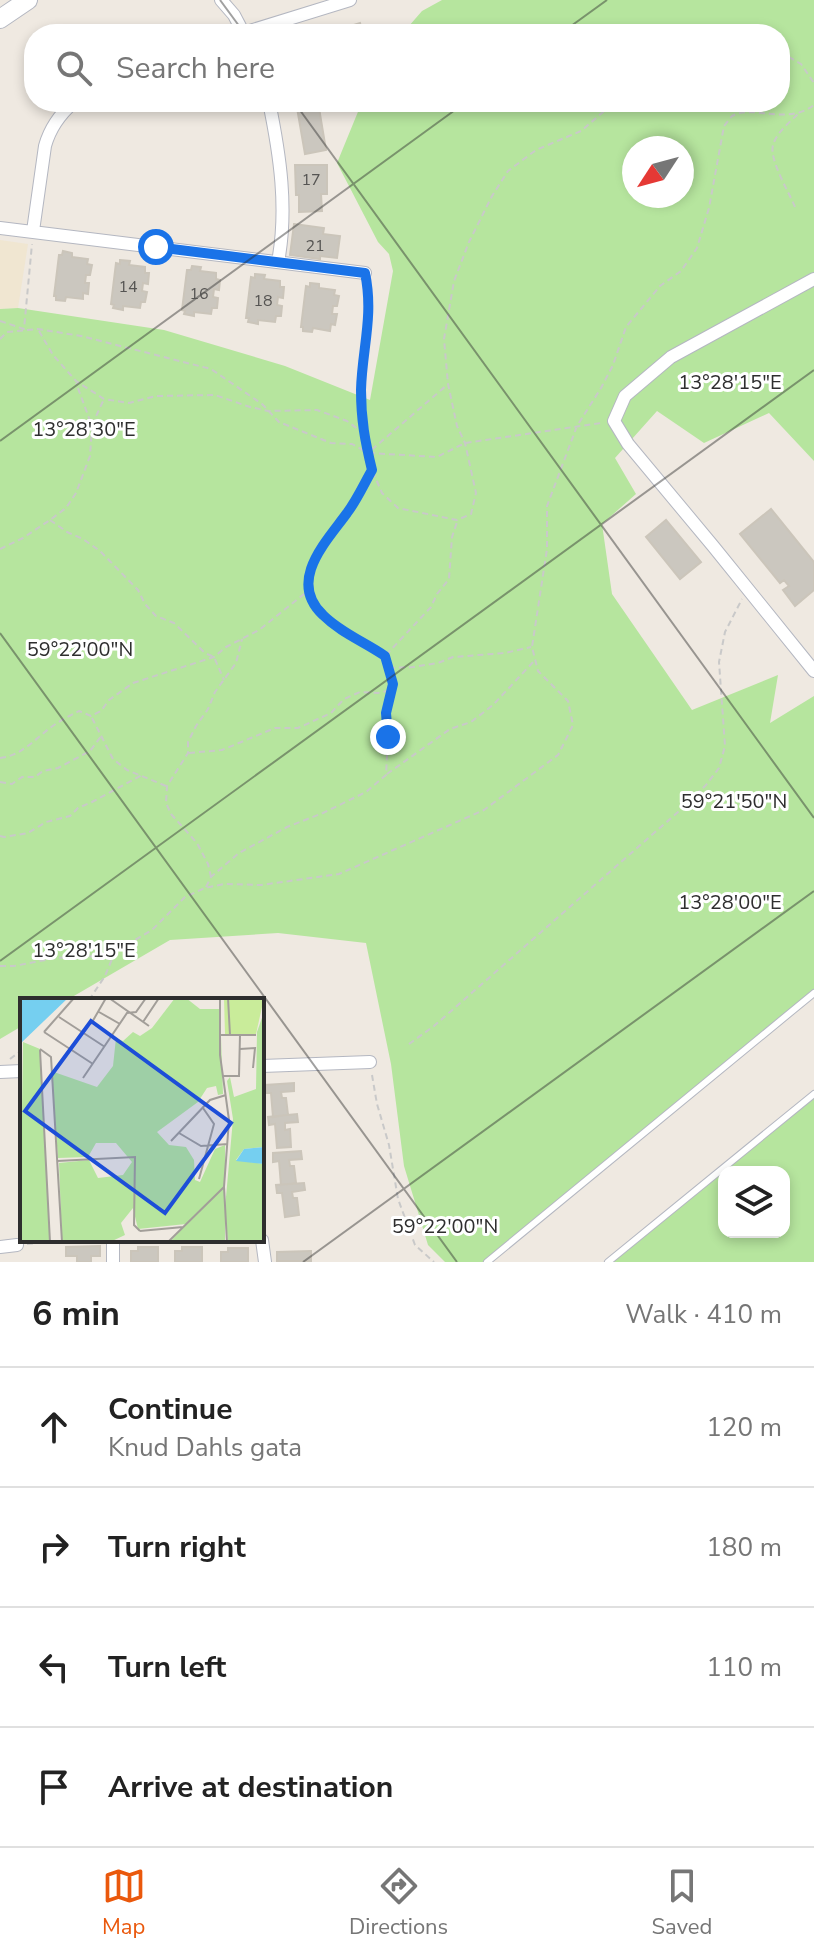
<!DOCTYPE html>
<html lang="en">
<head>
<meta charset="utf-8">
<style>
  body { margin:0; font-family:"Nunito Sans",sans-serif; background:#f2f2f2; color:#222 }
  .controls { position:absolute; right:24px; bottom:24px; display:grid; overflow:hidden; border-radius:16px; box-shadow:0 4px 12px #0003 }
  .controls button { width:72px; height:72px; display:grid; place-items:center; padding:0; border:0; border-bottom:2px solid #e0e0e0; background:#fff; color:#222; font:40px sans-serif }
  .compass { position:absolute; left:622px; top:136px; width:72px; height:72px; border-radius:50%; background:#fff; box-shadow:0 4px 12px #0003; rotate:234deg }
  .stop { position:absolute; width:24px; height:24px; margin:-18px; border:6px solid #1a73e8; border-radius:50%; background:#fff }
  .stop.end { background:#1a73e8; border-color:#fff; box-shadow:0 2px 8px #0008 }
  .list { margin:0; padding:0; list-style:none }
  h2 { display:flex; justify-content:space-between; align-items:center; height:104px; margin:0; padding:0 32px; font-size:34px }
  h2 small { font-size:26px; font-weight:400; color:#767676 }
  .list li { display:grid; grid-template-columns:52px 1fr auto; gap:24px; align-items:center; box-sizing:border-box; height:120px; padding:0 32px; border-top:2px solid #e0e0e0 }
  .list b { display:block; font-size:30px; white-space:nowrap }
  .list p { margin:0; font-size:26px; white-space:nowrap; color:#767676 }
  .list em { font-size:26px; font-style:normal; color:#767676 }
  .icon { flex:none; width:44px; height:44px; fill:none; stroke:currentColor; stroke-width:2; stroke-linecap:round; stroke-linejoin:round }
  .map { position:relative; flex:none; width:814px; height:1262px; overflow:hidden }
  .search { position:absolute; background:#fff; box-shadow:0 4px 12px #0003; left:24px; right:24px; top:24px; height:88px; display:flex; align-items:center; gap:20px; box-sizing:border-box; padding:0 28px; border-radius:32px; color:#767676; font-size:30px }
  .sheet { height:584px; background:#fff }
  nav { display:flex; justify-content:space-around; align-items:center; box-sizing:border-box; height:112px; border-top:2px solid #e0e0e0; background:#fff; font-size:22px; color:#767676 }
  nav a { display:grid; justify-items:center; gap:4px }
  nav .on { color:#ea580c }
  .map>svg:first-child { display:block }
  .education { fill:#f0e6d1 }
  .green { fill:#b6e59e; fill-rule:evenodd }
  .building { fill:#cbc7bf; stroke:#cbc5ba; stroke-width:2 }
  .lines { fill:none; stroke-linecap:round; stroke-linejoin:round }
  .lane-casing { stroke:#b4b7c1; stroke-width:8 }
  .street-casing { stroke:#b4b7c1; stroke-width:14 }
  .secondary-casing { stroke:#b4b7c1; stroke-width:20 }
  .path { stroke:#c9c9c9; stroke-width:2; stroke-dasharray:6 4; stroke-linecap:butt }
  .lane { stroke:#fff; stroke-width:6 }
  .street { stroke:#fff; stroke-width:12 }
  .secondary { stroke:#fff; stroke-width:18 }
  .route { stroke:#1a73e8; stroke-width:10 }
  .ticks { fill:none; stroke:#2e2e2e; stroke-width:2; stroke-opacity:0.45 }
  .labels { text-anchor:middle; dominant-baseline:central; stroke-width:6; stroke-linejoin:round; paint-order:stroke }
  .number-label { font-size:16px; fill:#555452 }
  .inset-road { fill:none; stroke:#a29e99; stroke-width:2 }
  .view { fill:#1d4ed8; fill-opacity:0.15; stroke:#1d4ed8; stroke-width:4 }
  .inset-edge { fill:none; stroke:#2e2e2e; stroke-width:4 }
  .ticks-label { font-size:20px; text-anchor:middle; fill:#2e2e2e; stroke:#fff; stroke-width:6; stroke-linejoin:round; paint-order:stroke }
</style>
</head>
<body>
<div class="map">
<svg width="814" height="1262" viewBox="0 0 814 1262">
  <rect width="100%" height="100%" fill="#efe9e1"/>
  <path class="education" d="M 0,240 L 28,244 L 18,308 L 0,309 Z"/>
  <path class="green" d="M 442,0 L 814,0 L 814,461 L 769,413 L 704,443 L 657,411 L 615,458 L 636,494 L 602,524 L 612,594 L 692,710 L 778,675 L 770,723 L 814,696 L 814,993 L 487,1262 L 445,1262 L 428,1245 L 404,1166 L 391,1064 L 366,943 L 278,933 L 170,940 L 67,1000 L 22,1000 L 22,1026 L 0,1039 L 0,309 L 18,308 L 164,330 L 285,366 L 370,400 L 393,271 L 389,254 L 378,242 L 337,163 L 362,102 L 780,102 L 780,34 L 402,34 L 422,11 ZM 634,148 L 682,148 L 682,196 L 634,196 Z
    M 814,1094 L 814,1262 L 608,1262 ZM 724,1172 L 784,1172 L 784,1232 L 724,1232 Z"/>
  <path class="building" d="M 360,23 L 363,34 L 325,34 Z
    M 296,102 L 318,102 L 326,150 L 305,154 Z
    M 295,165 L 327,165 L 327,194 L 321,194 L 322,211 L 299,212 L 299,195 L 296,195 Z
    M 294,224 L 324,228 L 323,234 L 340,236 L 337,258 L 320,256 L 320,259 L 290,255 Z
    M 63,251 L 72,253 L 72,257 L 88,259 L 87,264 L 92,265 L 90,275 L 86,275 L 85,283 L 89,283 L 88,294 L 83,293 L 83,299 L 66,297 L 65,301 L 56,300 L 56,296 L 54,296 L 59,255 L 62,255 Z
    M 120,260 L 130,261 L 129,265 L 145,267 L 145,273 L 149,273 L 148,284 L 143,283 L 142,291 L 147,292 L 145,302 L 141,302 L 140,308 L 123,306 L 123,310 L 113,308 L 114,305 L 111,304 L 116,263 L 120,264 Z
    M 192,266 L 201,267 L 200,271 L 216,273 L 216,279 L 220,280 L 219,290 L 214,289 L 213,297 L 218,298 L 217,308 L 212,308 L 211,314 L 194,312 L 194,316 L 184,314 L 185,311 L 182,310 L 187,270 L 191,270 Z
    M 255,274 L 265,275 L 264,279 L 280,281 L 280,287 L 284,287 L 283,298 L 278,297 L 277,305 L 282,306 L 281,316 L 276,316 L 275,322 L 258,320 L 258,324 L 248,322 L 249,318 L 246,318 L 251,277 L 255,278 Z
    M 310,283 L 319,284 L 319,288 L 335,290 L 334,295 L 339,296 L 337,306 L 333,306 L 332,314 L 337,314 L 335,325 L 331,324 L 330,331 L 313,328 L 312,332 L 303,331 L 303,327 L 301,327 L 306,286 L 310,287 Z
    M 771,509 L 814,562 L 814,590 L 795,606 L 783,590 L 789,586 L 784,580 L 780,583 L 740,534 Z
    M 666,520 L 701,562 L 680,579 L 646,537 Z
    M 294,1083 L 294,1091 L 281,1092 L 282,1098 L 286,1098 L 288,1115 L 273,1117 L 271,1093 L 266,1093 L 265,1085 Z
    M 297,1114 L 298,1122 L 285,1123 L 285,1130 L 290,1129 L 291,1147 L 277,1148 L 275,1124 L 269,1125 L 268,1117 Z
    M 301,1151 L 302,1159 L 289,1160 L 290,1166 L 294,1166 L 296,1183 L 281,1185 L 279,1161 L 273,1162 L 273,1153 Z
    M 304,1183 L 305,1190 L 292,1192 L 293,1198 L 297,1198 L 299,1215 L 285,1217 L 282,1193 L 277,1193 L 276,1185 Z
    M 100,1246 L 100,1256 L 91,1256 L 91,1262 L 77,1262 L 77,1256 L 66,1256 L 66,1247 Z
    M 138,1247 L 158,1247 L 158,1262 L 131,1262 L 131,1251 L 138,1251 Z
    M 182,1247 L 202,1247 L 202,1262 L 175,1262 L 175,1251 L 182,1251 Z
    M 228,1248 L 248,1248 L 248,1262 L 221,1262 L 221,1252 L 228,1252 Z
    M 311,1251 L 311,1261 L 277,1261 L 277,1252 Z"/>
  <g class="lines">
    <defs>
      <path id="lane" d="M 487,1262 L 814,993
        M 608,1262 L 814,1094"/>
      <path id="street" d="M 221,0 L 234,15 L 244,34
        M 240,34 L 350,0
        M 269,102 C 280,155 288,209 278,262
        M 0,228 L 365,273
        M 33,231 L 45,146 C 50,128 60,114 74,102
        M 814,279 L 671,357 L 625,396 L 614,421 L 628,444 L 713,546 L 814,671
        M 262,1066 L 370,1062
        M 0,1072 L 22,1071
        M 113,1240 L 113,1262
        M 262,1240 L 265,1262
        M 0,1247 L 17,1245"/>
      <path id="secondary" d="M 0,19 L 28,0"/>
    </defs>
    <use href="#lane" class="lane-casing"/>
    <use href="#street" class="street-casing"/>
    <use href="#secondary" class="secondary-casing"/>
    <path class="path" d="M 780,52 L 801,64 L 814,83
      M 795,207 C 789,192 769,160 773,145 C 777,132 789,123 798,114
      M 0,321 L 24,329 L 32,244
      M 39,331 L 53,355 L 76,381 L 104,399 L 129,403 L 156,396 L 215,395 L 250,407 L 268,411 L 317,410 L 347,421 L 363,433 L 368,453 L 447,385
      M 0,339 L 7,332 L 38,329 L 81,336 L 211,369 L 262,404 L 279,422 L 331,443 L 352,444 L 368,453 L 372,470 L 382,493 L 398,508 L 457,520 L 471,514 L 476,493 L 465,443 L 457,426 L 448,384 L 444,339 L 454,281 L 469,242 L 492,196 L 508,171 L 536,150 L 581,131 L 610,106 L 618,102
      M 92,425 L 104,399
      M 363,431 L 361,388 L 368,333 L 367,286
      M 369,453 L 437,457 L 465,443 L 601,423
      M 50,520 L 67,532 L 83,539 L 100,551 L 138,590 L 145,604 L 156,616 L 174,623 L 205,653 L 214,657 L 224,680
      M 0,549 L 23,538 L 50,520 L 66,508 L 76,493 L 90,456 L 92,426 L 76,383
      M 386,655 L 431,607 L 437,594 L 449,579 L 452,537 L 457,522
      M 389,668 L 413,667 L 438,663 L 453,657 L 505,653 L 531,647
      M 92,718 L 113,759 L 127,770 L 166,786
      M 189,753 L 222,750 L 275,728 L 298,728 L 331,713 L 344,699 L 360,692 L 378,693 L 391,690
      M 0,758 C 21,756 35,739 50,728 C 59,721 69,716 79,711 L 91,716 L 101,711 L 109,700 L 133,683 L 214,657 L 226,647 L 259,630 L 309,590
      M 387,774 L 450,729 L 471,722 L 493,705 L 535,660
      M 0,782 L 12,784 L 22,777 L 35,777 L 43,771 L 58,768 L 90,751 L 102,735
      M 0,836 L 4,837 L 28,833 L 46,822 L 70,816 L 78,808 L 92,802 L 142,775
      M 211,877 L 208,864 L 197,843 L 171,814 L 166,803 L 167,786 L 188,753 L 188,742 L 196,726 L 208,709 L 215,692 L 236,663 L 242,639
      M 206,887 L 211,877 L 239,853 L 287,827 L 323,813 L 366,792 L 386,775 L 388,737 L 386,713 L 393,684 L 385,656 C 365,642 341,633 323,616 C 288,582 324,543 346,514 C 356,501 363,485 371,471
      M 0,966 L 14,966 L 56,958 L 97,956 L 116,951 L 152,930 L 185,897 L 205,888 L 224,884 L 261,885 L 339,874 L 484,810 L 558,755 L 573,725 L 568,701 L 538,671 L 532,647 L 547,549 L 547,506 L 577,426 L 601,388 L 613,365 L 626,327 L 660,286 L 681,271 L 697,248 L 709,208 L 724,126 C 725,125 731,117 732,116 C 754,104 787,126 814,105
      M 89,1000 L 105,976 L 115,952
      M 409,1044 L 434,1026 L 678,812 L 706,785 L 719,768 L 725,746 L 719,662 L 725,632 L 742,599
      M 10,1059 L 22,1050
      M 372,1075 L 377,1104 L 389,1145 L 398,1199 L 415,1245 L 434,1262
      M 27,1244 L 70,1240"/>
    <use href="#lane" class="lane"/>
    <use href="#street" class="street"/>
    <use href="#secondary" class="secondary"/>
  </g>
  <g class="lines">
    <path class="route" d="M 156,247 L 365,273 C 374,316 362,349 361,390 C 361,420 365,441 372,470 C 364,484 357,500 347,513 C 326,542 287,581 323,615 C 341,633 365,642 385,656 L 393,684 L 386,713 L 388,737"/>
  </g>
  <path class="ticks" d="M 220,0 L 245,34M 560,34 L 607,0M 294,102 L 814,818M 0,441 L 466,102M 0,633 L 457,1262M 0,961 L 814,370M 303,1262 L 814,891"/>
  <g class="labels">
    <g class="number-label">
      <text x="311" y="180">17</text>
      <text x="315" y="246">21</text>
      <text x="128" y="287">14</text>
      <text x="199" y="294">16</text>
      <text x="263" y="301">18</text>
    </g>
  </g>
  <g transform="translate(20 998)">
    <rect width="244" height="244" fill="#efe9e1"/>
    <path d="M 155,0 L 166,0 L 180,11 L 200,11 L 203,96 L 198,97 L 196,88 L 187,90 L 178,104 L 137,134 L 149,147 L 166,149 L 174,162 L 175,182 L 180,184 L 195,151 L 205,147 L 205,244 L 150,244 L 166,226 L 118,231 L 113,210 L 101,225 L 105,237 L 90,244 L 42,244 L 39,165 L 69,162 L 78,180 L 103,177 L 112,164 L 96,145 L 76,145 L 68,159 L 38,160 L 31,73 L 77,89 L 93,68 L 96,40 L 103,43 L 113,34 L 120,38 L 132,30 ZM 244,14 L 244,149 L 224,151 L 216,162 L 244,166 L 244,244 L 208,244 L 205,210 L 213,121 L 207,83 L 210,79 L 214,99 L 236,91 L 237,34 ZM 3,44 L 20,51 L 30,244 L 0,244 Z" fill="#b6e59e"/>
    <path d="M 204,0 L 244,0 L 236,36 L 205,36 Z" fill="#c9ec9a"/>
    <path d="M 5,0 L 48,0 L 0,46 L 0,4 ZM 244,149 L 244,166 L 216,163 L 224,151 Z" fill="#75cff0"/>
    <path class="inset-road" d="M 89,0 L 129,28M 200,0 L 200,57 L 209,122 L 204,189 L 207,244M 208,0 L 210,37M 79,14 L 100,26M 39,19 L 85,49M 123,24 L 139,0M 71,26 L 86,0M 24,34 L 73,66M 24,34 L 54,0M 200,37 L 236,37M 20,51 L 31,59 L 42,244M 220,51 L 235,50 L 233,70M 20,52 L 30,244M 203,78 L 219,78 L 220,37M 63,80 L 107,15 L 116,14 L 126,0M 159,135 L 181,148 L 208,146M 151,143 L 190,102 L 206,97M 37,163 L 115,159 L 114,227 L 120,233M 179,181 L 194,126 L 183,110M 120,233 L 163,229M 148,244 L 204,189"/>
    <path class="view" d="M 71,23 L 211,125 L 145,215 L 5,113 Z"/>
    <rect width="244" height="244" class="inset-edge"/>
  </g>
  <g class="ticks-label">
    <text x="730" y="389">13°28'15"E</text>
    <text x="84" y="436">13°28'30"E</text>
    <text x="80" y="656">59°22'00"N</text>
    <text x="734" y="808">59°21'50"N</text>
    <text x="730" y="909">13°28'00"E</text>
    <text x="84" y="957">13°28'15"E</text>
    <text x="445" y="1233">59°22'00"N</text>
  </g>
</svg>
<div class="controls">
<button><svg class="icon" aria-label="layers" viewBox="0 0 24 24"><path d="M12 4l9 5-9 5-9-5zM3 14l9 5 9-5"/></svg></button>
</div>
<svg class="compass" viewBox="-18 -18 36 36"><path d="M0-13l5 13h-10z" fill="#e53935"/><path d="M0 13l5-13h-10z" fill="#767676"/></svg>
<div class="stop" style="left:156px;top:247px"></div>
<div class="stop end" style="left:388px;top:737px"></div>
<div class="search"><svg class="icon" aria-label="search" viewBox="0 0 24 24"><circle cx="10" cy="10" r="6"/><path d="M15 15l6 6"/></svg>Search here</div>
</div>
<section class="sheet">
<h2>6 min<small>Walk · 410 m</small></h2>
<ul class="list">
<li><svg class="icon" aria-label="ahead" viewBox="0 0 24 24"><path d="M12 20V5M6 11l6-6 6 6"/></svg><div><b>Continue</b><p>Knud Dahls gata</p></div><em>120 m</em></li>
<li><svg class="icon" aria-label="right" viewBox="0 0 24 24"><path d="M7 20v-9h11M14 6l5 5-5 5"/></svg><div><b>Turn right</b></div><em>180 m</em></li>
<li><svg class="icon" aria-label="left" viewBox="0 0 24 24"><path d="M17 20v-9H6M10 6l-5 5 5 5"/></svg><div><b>Turn left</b></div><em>110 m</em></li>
<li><svg class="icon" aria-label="arrive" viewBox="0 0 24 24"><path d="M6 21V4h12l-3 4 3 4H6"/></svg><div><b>Arrive at destination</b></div></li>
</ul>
</section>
<nav>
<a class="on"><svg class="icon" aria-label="map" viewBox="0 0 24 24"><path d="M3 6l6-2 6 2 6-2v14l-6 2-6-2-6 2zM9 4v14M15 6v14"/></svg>Map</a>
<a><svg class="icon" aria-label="directions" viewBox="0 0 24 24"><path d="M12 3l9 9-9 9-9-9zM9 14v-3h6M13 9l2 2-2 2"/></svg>Directions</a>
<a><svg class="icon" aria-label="saved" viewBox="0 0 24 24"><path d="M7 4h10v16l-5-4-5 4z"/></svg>Saved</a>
</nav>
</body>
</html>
